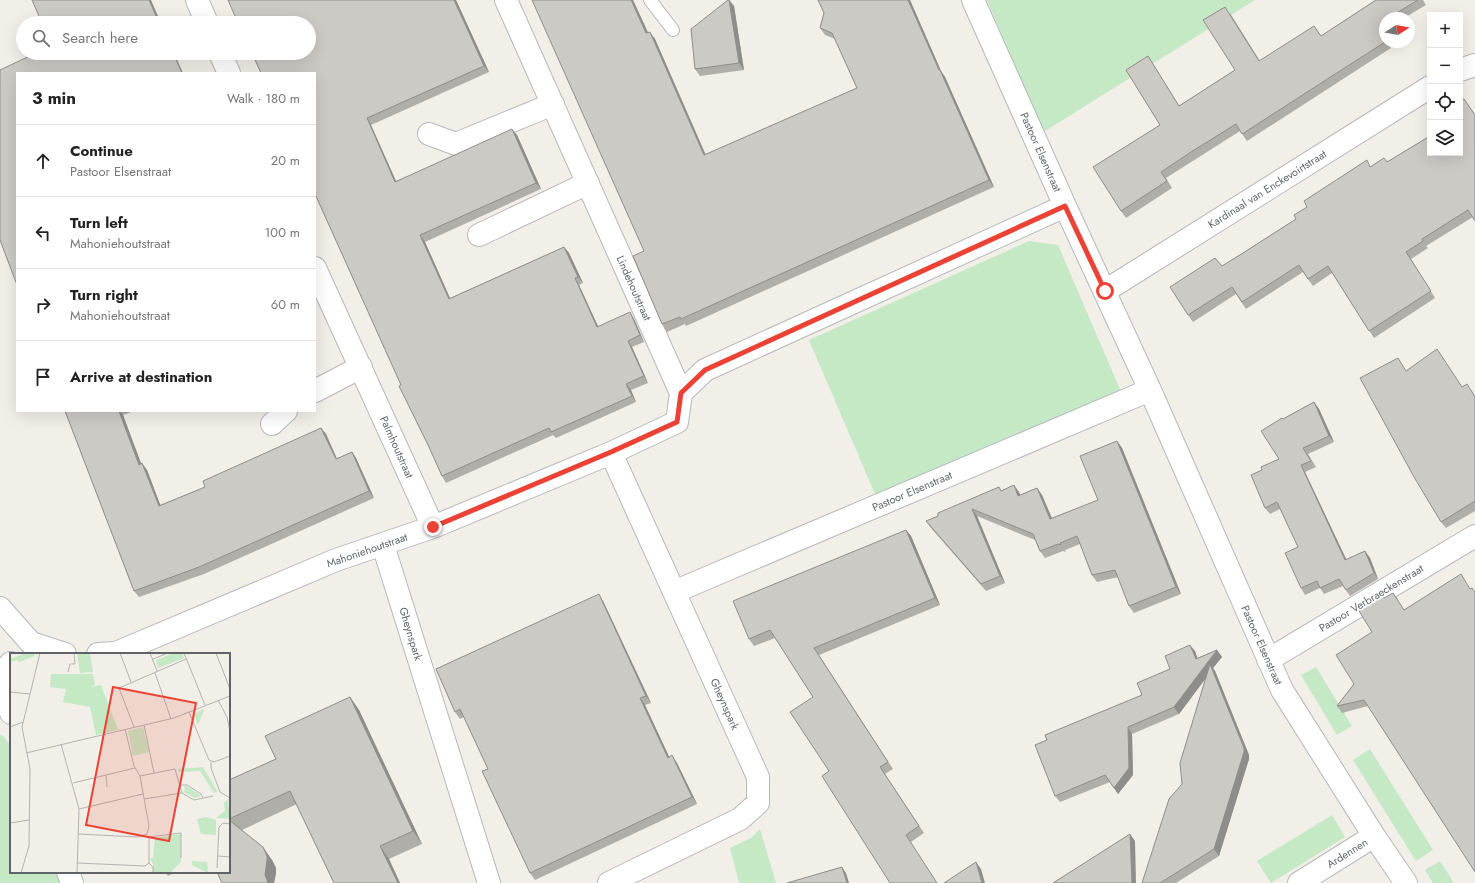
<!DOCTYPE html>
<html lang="en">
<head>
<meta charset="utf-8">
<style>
  body { margin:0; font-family:Jost,sans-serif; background:#f2f2f2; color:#222 }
  .controls { position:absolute; right:12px; top:12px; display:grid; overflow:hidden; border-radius:0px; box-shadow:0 4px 16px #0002 }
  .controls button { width:36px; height:36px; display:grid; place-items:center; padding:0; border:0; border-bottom:1px solid #e0e0e0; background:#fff; color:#222; font:20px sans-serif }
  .compass { position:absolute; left:1379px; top:12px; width:36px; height:36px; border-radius:50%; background:#fff; box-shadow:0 4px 16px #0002; rotate:79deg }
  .stop { position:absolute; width:12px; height:12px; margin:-9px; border:3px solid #ea4335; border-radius:50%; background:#fff }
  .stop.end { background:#ea4335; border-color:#fff; box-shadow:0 1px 4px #0008 }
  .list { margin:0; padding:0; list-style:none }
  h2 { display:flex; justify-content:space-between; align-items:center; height:52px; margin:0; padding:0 16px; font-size:17px }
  h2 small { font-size:13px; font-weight:400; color:#767676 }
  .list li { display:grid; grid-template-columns:26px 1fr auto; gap:12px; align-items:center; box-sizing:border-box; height:72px; padding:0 16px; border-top:1px solid #e0e0e0 }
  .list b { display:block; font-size:15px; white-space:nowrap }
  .list p { margin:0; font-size:13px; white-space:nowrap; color:#767676 }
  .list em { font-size:13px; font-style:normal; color:#767676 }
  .icon { flex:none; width:22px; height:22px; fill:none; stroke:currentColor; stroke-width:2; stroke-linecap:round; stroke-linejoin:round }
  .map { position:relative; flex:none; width:1475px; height:883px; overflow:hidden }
  .search { position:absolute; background:#fff; box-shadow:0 4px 16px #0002; left:16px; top:16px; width:300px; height:44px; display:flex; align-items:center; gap:10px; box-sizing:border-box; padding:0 14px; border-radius:22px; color:#767676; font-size:15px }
  .panel { position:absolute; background:#fff; box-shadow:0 4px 16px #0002; left:16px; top:72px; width:300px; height:340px; border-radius:0px }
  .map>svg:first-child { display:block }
  .green { fill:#c5e8c5 }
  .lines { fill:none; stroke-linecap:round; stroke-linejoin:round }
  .service-casing { stroke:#b5b8bc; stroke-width:14 }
  .minor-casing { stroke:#b5b8bc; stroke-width:24 }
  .service { stroke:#fff; stroke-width:12 }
  .minor { stroke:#fff; stroke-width:22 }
  .wall { fill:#afaea9 }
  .shaded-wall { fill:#8f8d8a }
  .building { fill:#cccac5; stroke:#8f8d8a }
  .route { stroke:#ea4335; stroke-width:5 }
  .labels { text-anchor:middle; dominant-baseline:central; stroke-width:3.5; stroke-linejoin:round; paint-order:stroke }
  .street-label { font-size:11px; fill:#5f6368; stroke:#fff }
  .inset-road { fill:none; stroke:#b3b3b1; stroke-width:1 }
  .view { fill:#ea4335; fill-opacity:0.15; stroke:#ea4335; stroke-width:2 }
  .inset-edge { fill:none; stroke:#5f6368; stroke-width:2 }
</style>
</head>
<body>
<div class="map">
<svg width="1475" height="883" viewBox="0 0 1475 883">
  <rect width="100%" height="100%" fill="#f1efe8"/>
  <path class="green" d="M 987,0 L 1255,0 L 1045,131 L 1028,97 Z
    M 1029,241 L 1058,245 L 1122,394 L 878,501 L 809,340 Z
    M 1316,667 L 1352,726 L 1337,735 L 1301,675 Z
    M 0,735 L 3,736 L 11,746 L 11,872 L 58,872 L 62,883 L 0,883 Z
    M 1370,749 L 1433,850 L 1416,861 L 1353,760 Z
    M 1332,815 L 1345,837 L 1271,883 L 1257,861 Z
    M 760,829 L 776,883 L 739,883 L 730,848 L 751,838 Z
    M 1440,861 L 1454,883 L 1433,883 L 1425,870 Z"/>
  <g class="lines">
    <defs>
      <path id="service" d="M 650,0 L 673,30"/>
      <path id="minor" d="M 197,0 L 207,23
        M 506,0 L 681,393
        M 973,0 L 1065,206 L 1150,390 L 1282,690 L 1374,836 L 1406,883
        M 220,53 L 229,73
        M 1460,70 L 1475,65
        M 429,134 L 456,144 L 553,104
        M 479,235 L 588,183
        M 315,268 L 433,527
        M 1105,291 L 1430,87
        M 315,391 L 361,367
        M 272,424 L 286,411
        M 383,545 L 489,883
        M 674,592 L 1150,390
        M 0,608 L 31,643
        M 31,643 L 65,654
        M 98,654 L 116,653 L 336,560 L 433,527 L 611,453 L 677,422 L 681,393 L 705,370 L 1065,206
        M 1268,660 L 1475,536
        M 0,674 L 11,663
        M 0,682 L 11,713
        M 68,872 L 72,883
        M 609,883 L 740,819 L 758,803 L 758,777 L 611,453
        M 1299,883 L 1374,836"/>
    </defs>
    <use href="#service" class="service-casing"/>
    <use href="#minor" class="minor-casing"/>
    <use href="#service" class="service"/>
    <use href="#minor" class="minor"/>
  </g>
  <path class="wall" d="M 228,0 L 456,0 L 489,72 L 371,125 L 396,181 L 517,135 L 541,189 L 425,242 L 450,298 L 564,247 L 569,253 L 583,283 L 579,285 L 598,326 L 634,319 L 644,342 L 632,347 L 648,383 L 631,390 L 636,402 L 556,438 L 553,435 L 446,483 L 442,476 L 429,447 Z
    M 633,0 L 648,33 L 655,39 L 706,155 L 857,88 L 835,39 L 825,35 L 820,28 L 824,13 L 818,0 L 910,0 L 941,71 L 945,77 L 994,187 L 686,326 L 685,324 L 667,332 L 662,324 L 644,251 Z
    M 728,0 L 729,0 L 734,6 L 744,70 L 700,76 L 695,69 Z
    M 1376,0 L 1423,0 L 1426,5 L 1404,18 L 1385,18 L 1385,42 L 1387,42 L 1391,48 L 1247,141 L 1240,131 L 1196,159 L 1166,178 L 1172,188 L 1126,218 L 1121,211 L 1160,125 L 1148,56 L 1179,106 L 1235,70 L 1230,13 L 1260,61 L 1321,36 Z
    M 1430,136 L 1473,217 L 1426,246 L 1428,248 L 1411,259 L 1435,298 L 1374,338 L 1332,273 L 1313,286 L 1303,272 L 1246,309 L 1236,294 L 1193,322 L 1188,315 L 1222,266 L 1296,219 L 1371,166 L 1387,162 Z
    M 1406,371 L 1463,387 L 1472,391 L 1475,396 L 1475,511 L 1446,528 L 1441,522 Z
    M 1314,402 L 1319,409 L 1334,442 L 1308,454 L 1316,467 L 1305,472 L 1346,560 L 1365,551 L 1370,558 L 1378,579 L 1350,596 L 1343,586 L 1324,594 L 1320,588 L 1305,595 L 1301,588 L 1298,547 L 1280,509 L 1270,514 L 1265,508 L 1279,459 L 1283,419 Z
    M 65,411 L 134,411 L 123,415 L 141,464 L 147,470 L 160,505 L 205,487 L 321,428 L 326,434 L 337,459 L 352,452 L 356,458 L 374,498 L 204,574 L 139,597 L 134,591 Z
    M 1117,441 L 1122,448 L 1181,594 L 1134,613 L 1129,606 L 1118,577 L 1097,582 L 1092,575 L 1080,544 L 1065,550 L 1066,552 L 1063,551 L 1045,558 L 1040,551 L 1035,540 L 977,516 L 1005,583 L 986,591 L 931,528 L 926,521 L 1001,490 L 1019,492 L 1020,495 L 1037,488 L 1042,495 L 1052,518 L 1098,500 Z
    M 906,530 L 911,536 L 940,605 L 819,655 L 893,769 L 885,774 L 924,833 L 911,842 L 829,771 L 813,697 L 775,638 L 754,646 L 749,639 Z
    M 1393,593 L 1398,599 L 1368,706 L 1342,713 L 1337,706 L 1354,684 L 1385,598 Z
    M 603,601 L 651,703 L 645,705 L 669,757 L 677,763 L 697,804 L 535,880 L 530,873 L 488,769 L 464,717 L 460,719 L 455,712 Z
    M 1217,650 L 1222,657 L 1213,668 L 1215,671 L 1249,755 L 1249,759 L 1219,856 L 1176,883 L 1142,883 L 1182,784 L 1205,679 L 1179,714 L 1132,734 L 1133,775 L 1118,794 L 1110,782 L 1060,802 L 1055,796 L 1047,740 L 1142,695 L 1170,669 L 1195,651 L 1197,658 Z
    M 350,697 L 359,710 L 422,844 L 389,859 L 400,883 L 334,883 L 297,804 L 242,830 L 272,860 L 276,868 L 276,873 L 274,883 L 222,883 L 229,872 L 229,780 L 276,759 Z
    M 165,872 L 176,872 L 168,876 Z"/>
  <path class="shaded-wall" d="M 149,0 L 151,0 L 161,23 L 159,23 Z
    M 454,0 L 456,0 L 489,72 L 484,66 Z
    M 631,0 L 633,0 L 652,41 L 646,33 Z
    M 729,0 L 734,6 L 744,70 L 739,63 Z
    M 908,0 L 910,0 L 941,71 L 945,77 L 994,187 L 989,180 L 939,70 Z
    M 650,32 L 655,39 L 709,163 L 704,155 Z
    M 173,53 L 174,53 L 183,73 L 182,73 Z
    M 1148,56 L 1152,63 L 1183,113 L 1179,106 Z
    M 367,118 L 371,125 L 399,188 L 395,182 Z
    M 512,129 L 517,135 L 541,189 L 536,183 Z
    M 420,235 L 425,242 L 453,305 L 449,299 Z
    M 564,247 L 569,253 L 583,283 L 578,277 Z
    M 575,278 L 579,285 L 601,333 L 597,327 Z
    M 630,312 L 634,319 L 644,342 L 640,335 Z
    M 628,341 L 632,347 L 648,383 L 644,376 Z
    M 626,384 L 631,390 L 636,402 L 632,396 Z
    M 1314,402 L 1319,409 L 1334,442 L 1329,436 Z
    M 119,411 L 120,411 L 123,415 L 144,471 L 139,465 Z
    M 321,428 L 326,434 L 340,466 L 336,459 Z
    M 1117,441 L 1122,448 L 1181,594 L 1176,587 Z
    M 352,452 L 356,458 L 374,498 L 369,491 Z
    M 142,463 L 147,470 L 163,512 L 159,506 Z
    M 1301,465 L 1305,472 L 1350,567 L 1345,560 Z
    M 1014,485 L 1019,492 L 1023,503 L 1018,496 Z
    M 1037,488 L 1042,495 L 1055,526 L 1050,519 Z
    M 972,509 L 977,516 L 1005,583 L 1000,576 Z
    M 906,530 L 911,536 L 940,605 L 935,598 Z
    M 1365,551 L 1370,558 L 1378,579 L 1374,573 Z
    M 599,594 L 603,601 L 651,703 L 646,696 Z
    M 1190,645 L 1195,651 L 1200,666 L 1196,659 Z
    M 1217,650 L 1222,657 L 1213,668 L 1215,671 L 1249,755 L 1249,759 L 1219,856 L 1214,849 L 1212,670 L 1179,714 L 1174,707 Z
    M 350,697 L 359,710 L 422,844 L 413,831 Z
    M 640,698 L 645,705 L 673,765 L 668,758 Z
    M 1128,727 L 1132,734 L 1133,775 L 1118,794 L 1114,788 Z
    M 672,755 L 677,763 L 697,804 L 692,797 Z
    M 1130,834 L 1135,841 L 1136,883 L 1132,883 Z
    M 380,846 L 389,859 L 400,883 L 398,883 Z
    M 263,847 L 272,860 L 276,868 L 276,873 L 274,883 L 268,883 L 265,875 Z
    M 976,862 L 981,869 L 985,883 L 982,883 Z
    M 842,867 L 846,873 L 849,883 L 847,883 Z"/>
  <path class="building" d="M 32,0 L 149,0 L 159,23 L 42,23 Z
    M 228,0 L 454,0 L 484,66 L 367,118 L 395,182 L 512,129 L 536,183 L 420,235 L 449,299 L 564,247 L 578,277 L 575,278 L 597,327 L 630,312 L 640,335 L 628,341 L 644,376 L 626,384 L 632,396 L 551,432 L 549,428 L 442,476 L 429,447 L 399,386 L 401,385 L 315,194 L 315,73 L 261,73 L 252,53 L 309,53 L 309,23 L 238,23 Z
    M 532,0 L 631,0 L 646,33 L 650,32 L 704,155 L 857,88 L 832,33 L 820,28 L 824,13 L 818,0 L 908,0 L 939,70 L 940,70 L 989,180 L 681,319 L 680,317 L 662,324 L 633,256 L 644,251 Z
    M 728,0 L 729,0 L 739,63 L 695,69 L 691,29 Z
    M 1376,0 L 1418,0 L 1390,17 L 1388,14 L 1390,18 L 1385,18 L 1385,34 L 1382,36 L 1385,40 L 1385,42 L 1242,134 L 1236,124 L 1191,152 L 1161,172 L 1167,181 L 1121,211 L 1093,167 L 1160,125 L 1126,70 L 1148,56 L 1179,106 L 1235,70 L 1203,20 L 1225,7 L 1259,61 L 1314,26 L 1321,36 Z
    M 36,53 L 173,53 L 182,73 L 17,73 L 17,285 L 0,240 L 0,70 Z
    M 1464,99 L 1475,115 L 1475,221 L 1468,210 L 1422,239 L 1423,241 L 1406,252 L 1431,291 L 1369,331 L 1328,266 L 1308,279 L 1299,265 L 1242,302 L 1232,287 L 1188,315 L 1170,287 L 1215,258 L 1222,266 L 1243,253 L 1296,219 L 1294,215 L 1307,207 L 1304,201 L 1367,160 L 1370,167 L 1384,158 L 1387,162 L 1430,136 L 1430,153 L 1460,153 L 1460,101 Z
    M 1437,349 L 1462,387 L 1467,384 L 1475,397 L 1475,501 L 1441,522 L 1414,477 L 1360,378 L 1398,358 L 1406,371 Z
    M 1314,402 L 1329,436 L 1303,448 L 1311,461 L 1301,465 L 1345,560 L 1365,551 L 1374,573 L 1346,590 L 1339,579 L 1320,588 L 1317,581 L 1301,588 L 1285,553 L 1298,547 L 1277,502 L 1265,508 L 1251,475 L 1262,470 L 1261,467 L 1279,459 L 1261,431 L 1282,418 L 1283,419 Z
    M 65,411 L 119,411 L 139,465 L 142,463 L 159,506 L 205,487 L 203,481 L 321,428 L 336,459 L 352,452 L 369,491 L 199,567 L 134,591 Z
    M 1117,441 L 1176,587 L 1129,606 L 1115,570 L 1092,575 L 1077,536 L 1060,543 L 1061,545 L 1058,544 L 1040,551 L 1033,534 L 972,509 L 1000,576 L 981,584 L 926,521 L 938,516 L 938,513 L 959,504 L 999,487 L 1001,491 L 1014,485 L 1018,496 L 1037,488 L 1050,519 L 1098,500 L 1080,456 Z
    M 906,530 L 935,598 L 814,648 L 888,762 L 880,767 L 919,826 L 906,835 L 937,883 L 890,883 L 822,776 L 829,771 L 790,712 L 813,697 L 770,630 L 749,639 L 733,601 Z
    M 1461,574 L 1470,589 L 1472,588 L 1475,592 L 1475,872 L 1364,700 L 1337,706 L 1354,684 L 1336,655 L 1372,632 L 1359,611 L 1383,596 L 1384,598 L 1393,593 L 1404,610 Z
    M 599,594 L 646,696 L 640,698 L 668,758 L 672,755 L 692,797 L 530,873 L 482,771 L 488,769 L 460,709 L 455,712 L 436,669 Z
    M 1190,645 L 1196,659 L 1217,650 L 1174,707 L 1128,727 L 1129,768 L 1114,788 L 1105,775 L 1055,796 L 1035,745 L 1047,740 L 1045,735 L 1142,695 L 1137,683 L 1170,669 L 1165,656 Z
    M 1210,664 L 1244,748 L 1244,752 L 1214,849 L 1160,883 L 1142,883 L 1169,799 L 1182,784 L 1180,763 Z
    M 350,697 L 413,831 L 380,846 L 398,883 L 334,883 L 290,791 L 229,819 L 229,780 L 276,759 L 265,736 Z
    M 229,820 L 263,847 L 267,856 L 267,860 L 265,875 L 268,883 L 222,883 L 217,872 L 229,872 Z
    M 1130,834 L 1132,883 L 1053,883 Z
    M 976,862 L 982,883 L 944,883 Z
    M 842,867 L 847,883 L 787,883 Z"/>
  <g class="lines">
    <path class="route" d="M 433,527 L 611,452 L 677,422 L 681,393 L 705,370 L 1065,206 L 1105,291"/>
  </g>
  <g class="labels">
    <g class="street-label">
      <text transform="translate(1041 152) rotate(66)">Pastoor Elsenstraat</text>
      <text transform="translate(1267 189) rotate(-32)">Kardinaal van Enckevoirtstraat</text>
      <text transform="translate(634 288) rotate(66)">Lindehoutstraat</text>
      <text transform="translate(397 447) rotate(66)">Palmhoutstraat</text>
      <text transform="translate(912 491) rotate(-23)">Pastoor Elsenstraat</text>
      <text transform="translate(367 550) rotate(-19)">Mahoniehoutstraat</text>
      <text transform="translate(1371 598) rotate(-31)">Pastoor Verbraeckenstraat</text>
      <text transform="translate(411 634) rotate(73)">Gheynspark</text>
      <text transform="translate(1262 645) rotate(66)">Pastoor Elsenstraat</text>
      <text transform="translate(725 704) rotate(66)">Gheynspark</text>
      <text transform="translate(1347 853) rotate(-32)">Ardennen</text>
    </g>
  </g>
  <g transform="translate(10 653)">
    <rect width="220" height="220" fill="#f1efe8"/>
    <path d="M 16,0 L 24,0 L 25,3 L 9,9 L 7,7 L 0,9 L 0,6 ZM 67,0 L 80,0 L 83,19 L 70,20 ZM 164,0 L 172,0 L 174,5 L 148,15 L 146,7 ZM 41,21 L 83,21 L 85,32 L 80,34 L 91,32 L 108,77 L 86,82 L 80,54 L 53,49 L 56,36 L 40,34 ZM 193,56 L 194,57 L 188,72 L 184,61 ZM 133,74 L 139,99 L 123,103 L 118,78 ZM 193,114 L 207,138 L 204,140 L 190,118 L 169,119 L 168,116 ZM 175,132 L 190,142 L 190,143 L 185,145 L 174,139 ZM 218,146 L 220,166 L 206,165 L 215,158 L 214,150 ZM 196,164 L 206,167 L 206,182 L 191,181 L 187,166 ZM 171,181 L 171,209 L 160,220 L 143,220 L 143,211 L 140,205 L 143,205 L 145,185 ZM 182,208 L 197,209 L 198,220 L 182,212 Z" fill="#c5e8c5"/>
    <path class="inset-road" d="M 110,0 L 121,29M 140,0 L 147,18M 174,0 L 195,52M 206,0 L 220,36M 143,6 L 158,0M 58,19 L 60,11 L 65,11 L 64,0M 145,20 L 161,66M 0,39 L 20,41M 208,47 L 217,64 L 220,78M 179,59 L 199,107 L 204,109 L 220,103M 134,72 L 144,120M 0,74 L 13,69M 124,74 L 109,35 L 176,6M 115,76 L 124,113 L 130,123 L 139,173 L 137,181M 51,91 L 69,156 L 67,220M 16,100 L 164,65 L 220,43M 201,109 L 201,115 L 210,139 L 220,145M 96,122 L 97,134M 130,123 L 165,116 L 172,140M 63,130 L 125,115M 170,132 L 177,132 L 191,141 L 193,145M 134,146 L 172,140 L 184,147 L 203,143M 69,156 L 133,141M 0,170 L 19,167M 68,181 L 128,184 L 137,181M 139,184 L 171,180 L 171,205M 139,184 L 139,210 L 143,214 L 143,220M 208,203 L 220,204M 67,210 L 135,213 L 139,210M 207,215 L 209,174 L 213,170 L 220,171M 11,220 L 19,193 L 20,116 L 12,74 L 30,0"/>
    <path class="view" d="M 103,34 L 186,50 L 159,188 L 76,172 Z"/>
    <rect width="220" height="220" class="inset-edge"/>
  </g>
</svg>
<div class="controls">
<button>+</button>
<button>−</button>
<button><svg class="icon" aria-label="locate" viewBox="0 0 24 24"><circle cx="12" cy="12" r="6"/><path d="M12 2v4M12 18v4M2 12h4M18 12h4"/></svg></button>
<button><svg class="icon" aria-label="layers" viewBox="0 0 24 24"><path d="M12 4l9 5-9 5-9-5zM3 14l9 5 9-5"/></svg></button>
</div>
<svg class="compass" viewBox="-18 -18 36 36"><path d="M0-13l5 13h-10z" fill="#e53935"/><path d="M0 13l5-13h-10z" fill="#767676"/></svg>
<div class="stop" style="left:1105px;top:291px"></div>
<div class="stop end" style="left:433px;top:527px"></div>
<div class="search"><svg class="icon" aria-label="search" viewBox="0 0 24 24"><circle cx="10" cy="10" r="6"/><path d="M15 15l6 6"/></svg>Search here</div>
<section class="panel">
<h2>3 min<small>Walk · 180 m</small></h2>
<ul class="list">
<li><svg class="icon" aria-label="ahead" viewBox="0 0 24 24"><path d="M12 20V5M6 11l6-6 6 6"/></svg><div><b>Continue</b><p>Pastoor Elsenstraat</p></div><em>20 m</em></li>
<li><svg class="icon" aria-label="left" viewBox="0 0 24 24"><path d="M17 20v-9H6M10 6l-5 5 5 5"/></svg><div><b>Turn left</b><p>Mahoniehoutstraat</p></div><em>100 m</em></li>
<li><svg class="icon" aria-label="right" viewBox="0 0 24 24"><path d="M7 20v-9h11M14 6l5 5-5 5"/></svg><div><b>Turn right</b><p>Mahoniehoutstraat</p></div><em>60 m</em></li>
<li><svg class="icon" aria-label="arrive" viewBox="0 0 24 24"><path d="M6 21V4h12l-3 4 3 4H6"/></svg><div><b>Arrive at destination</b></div></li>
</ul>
</section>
</div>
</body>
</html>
